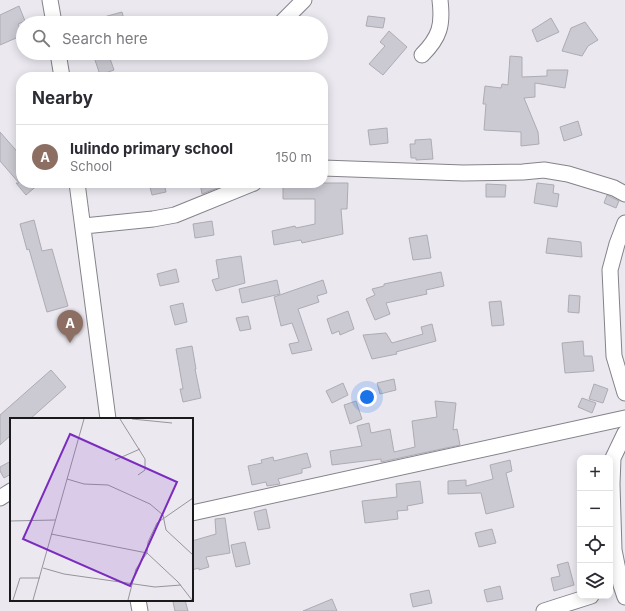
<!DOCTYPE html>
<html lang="en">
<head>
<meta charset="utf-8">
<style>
  body { margin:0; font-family:Inter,sans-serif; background:#f7f7f7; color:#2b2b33 }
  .controls { position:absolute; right:12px; bottom:12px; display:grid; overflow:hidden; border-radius:8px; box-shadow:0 2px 10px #0003 }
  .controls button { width:36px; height:36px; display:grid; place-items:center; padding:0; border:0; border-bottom:1px solid #e1e1e2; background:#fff; color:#2b2b33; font:20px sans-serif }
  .you { position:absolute; left:367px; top:397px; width:14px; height:14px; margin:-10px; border:3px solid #fff; border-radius:50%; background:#1a73e8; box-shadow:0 0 0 6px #1a73e833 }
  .badge { display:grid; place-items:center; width:26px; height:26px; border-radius:50%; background:#d93025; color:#fff; font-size:13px; font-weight:700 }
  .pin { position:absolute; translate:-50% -33px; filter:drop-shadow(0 1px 2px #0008) }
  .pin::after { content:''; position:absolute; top:21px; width:14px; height:12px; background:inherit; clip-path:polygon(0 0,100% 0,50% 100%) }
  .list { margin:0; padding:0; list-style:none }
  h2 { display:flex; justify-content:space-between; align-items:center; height:52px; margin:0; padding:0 16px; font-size:17px }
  h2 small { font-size:13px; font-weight:400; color:#7c7c81 }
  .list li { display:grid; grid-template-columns:26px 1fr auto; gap:12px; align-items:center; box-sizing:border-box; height:64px; padding:0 16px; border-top:1px solid #e1e1e2 }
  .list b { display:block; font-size:15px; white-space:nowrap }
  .list p { margin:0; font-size:13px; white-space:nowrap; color:#7c7c81 }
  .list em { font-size:13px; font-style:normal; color:#7c7c81 }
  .icon { flex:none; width:22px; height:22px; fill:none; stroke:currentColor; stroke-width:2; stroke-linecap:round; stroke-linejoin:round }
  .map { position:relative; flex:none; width:625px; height:611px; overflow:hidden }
  .search { position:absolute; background:#fff; box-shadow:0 2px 10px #0003; left:16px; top:16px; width:312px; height:44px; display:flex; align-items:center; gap:10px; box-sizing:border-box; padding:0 14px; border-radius:22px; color:#7c7c81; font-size:15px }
  .panel { position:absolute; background:#fff; box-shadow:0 2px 10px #0003; left:16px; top:72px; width:312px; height:116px; border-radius:16px }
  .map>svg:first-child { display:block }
  .building { fill:#cbc9d1; stroke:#adabb3 }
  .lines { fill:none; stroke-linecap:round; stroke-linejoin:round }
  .minor-casing { stroke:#85838a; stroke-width:17 }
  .minor { stroke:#fff; stroke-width:15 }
  .inset-road { fill:none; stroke:#97959b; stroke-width:1 }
  .view { fill:#7b2cbf; fill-opacity:0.15; stroke:#7b2cbf; stroke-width:2 }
  .inset-edge { fill:none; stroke:#1a191b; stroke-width:2 }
</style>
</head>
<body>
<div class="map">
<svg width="625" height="611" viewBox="0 0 625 611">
  <rect width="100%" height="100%" fill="#ebe8f0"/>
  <path class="building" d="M 19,6 L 25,21 L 18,24 L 23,35 L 0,45 L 0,15 Z
    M 122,12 L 125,23 L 94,23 L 93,20 Z
    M 368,16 L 385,18 L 383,28 L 366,26 Z
    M 551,18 L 559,32 L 537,42 L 532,30 Z
    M 585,22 L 598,40 L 588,46 L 582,56 L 562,51 L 571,28 Z
    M 389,31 L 407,47 L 383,75 L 369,64 L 385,46 L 380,42 Z
    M 105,53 L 108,53 L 114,70 L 100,75 L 94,57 Z
    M 510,56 L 522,57 L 522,77 L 547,76 L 547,70 L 568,70 L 565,88 L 535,83 L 535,97 L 524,98 L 538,132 L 539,144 L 521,146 L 521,132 L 484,130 L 486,104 L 483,104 L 485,86 L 501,88 L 502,84 L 508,85 Z
    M 578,121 L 582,135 L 564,141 L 560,127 Z
    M 387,128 L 388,143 L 370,145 L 368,130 Z
    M 0,132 L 21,156 L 21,183 L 40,183 L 26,195 L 16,183 L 19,183 L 0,161 Z
    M 431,139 L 433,159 L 416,160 L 416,158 L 411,158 L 410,144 L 415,144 L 415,140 Z
    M 149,183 L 164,183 L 166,192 L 152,195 Z
    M 200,183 L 230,183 L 202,194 Z
    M 290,183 L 348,183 L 347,209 L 341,209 L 343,234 L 302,243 L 301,240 L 274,245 L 272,231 L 295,226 L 296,228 L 315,224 L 315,199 L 283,199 L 283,185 L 290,184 Z
    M 537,183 L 554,185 L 553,193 L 559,194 L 557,207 L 534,203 Z
    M 486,184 L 506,185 L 505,197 L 486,197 Z
    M 607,195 L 619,201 L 616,208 L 604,203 Z
    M 34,220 L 42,251 L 52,249 L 68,306 L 47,312 L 29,249 L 27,250 L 20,224 Z
    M 212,221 L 214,235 L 195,238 L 193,224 Z
    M 427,235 L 431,258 L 413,260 L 409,238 Z
    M 548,238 L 581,242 L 582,257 L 546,253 Z
    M 241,256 L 245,283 L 216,291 L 212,280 L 219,278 L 216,260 Z
    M 176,269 L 179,282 L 160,286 L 157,274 Z
    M 441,272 L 444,286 L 426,290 L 427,294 L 386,303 L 390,314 L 375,320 L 366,299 L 375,295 L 372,289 L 384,286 L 384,284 Z
    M 277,280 L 280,294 L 242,303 L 239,289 Z
    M 323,280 L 327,293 L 317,296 L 319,302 L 298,309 L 312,350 L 292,354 L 289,344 L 299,342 L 292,323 L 281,326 L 274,297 Z
    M 569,295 L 580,296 L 579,313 L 568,312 Z
    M 501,301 L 504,325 L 492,326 L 489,302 Z
    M 183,303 L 187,322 L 175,325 L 170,306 Z
    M 348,311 L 354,329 L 340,335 L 339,331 L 332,334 L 327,319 Z
    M 248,316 L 251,329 L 240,331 L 236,318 Z
    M 432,324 L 436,341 L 396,352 L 397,354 L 372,359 L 363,335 L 386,333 L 392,343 L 423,334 L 421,327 Z
    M 583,341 L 584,356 L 592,356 L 594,371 L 565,373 L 562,343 Z
    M 192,346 L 196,369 L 195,369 L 201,398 L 183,402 L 180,389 L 183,389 L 176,349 Z
    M 51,370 L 66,387 L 30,419 L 11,419 L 11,435 L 0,445 L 0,415 Z
    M 394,379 L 396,390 L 380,394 L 377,383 Z
    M 343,383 L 348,395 L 332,403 L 326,391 Z
    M 594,384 L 608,389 L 603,403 L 589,399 Z
    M 582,398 L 596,403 L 592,413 L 578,407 Z
    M 356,401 L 362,419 L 350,424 L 344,405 Z
    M 435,401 L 456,403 L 453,430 L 457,429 L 460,445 L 381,462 L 381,459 L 332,465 L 330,451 L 362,446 L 357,426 L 369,423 L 371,433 L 390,429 L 394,452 L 415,447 L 412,421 L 437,417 Z
    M 307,453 L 311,467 L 302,469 L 302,473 L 278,479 L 280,484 L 267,486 L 266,482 L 252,485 L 248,466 L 262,463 L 261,460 L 273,457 L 274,461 Z
    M 510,460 L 512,471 L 506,473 L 514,507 L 486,514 L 481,493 L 448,494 L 448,481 L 466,480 L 466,486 L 493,479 L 490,465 Z
    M 11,461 L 11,474 L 4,478 L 0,471 L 0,467 Z
    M 420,481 L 423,503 L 407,506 L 408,510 L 397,511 L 398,519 L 365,523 L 362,501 L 397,497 L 396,484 Z
    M 266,509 L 270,528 L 258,530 L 254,512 Z
    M 225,518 L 230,553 L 206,557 L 209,567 L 199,570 L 199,568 L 192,570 L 192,541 L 216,534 L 215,519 Z
    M 492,529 L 496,543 L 479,547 L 475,533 Z
    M 245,542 L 250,564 L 236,567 L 231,545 Z
    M 568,562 L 574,585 L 554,591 L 551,578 L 560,576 L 557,565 Z
    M 500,586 L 503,599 L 487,602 L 484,590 Z
    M 429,590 L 432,603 L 413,607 L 410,594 Z
    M 332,599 L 337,611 L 303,611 Z
    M 181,600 L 185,600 L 188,611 L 175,611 L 173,602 Z"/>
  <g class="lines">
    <defs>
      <path id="minor" d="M 50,0 L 54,23
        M 281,23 L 304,0
        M 58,53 L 62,77
        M 422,55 C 440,37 443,25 440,0
        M 323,168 L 463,173 L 523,172 L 544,170 L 568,174 L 614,188 L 625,194
        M 77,183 L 108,419
        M 625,223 L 617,244 L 610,270 L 614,356 L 625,393
        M 84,226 L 153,219 L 175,215 L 254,183
        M 625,433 L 613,458 L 612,484 L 614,550 L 621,585 L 625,597
        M 0,498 L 11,491
        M 192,513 L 625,418
        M 138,600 L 140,611
        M 544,611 L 591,596"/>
    </defs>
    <use href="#minor" class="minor-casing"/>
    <use href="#minor" class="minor"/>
  </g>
  <g transform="translate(10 418)">
    <rect width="183" height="183" fill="#ebe8f0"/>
    <path class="inset-road" d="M 110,1 L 135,41 L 135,52 L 128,57M 122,1 L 162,5M 105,42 L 130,31M 57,61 L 74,66 L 98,67 L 140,86 L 153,97 L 156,112 L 183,137M 0,103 L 45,102M 41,116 L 137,135 L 126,151 L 118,182M 33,150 L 54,156 L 145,169 L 171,167M 3,182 L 10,160 L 30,160M 23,182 L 74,1M 182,182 L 168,164 L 137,135 L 138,124 L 147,105 L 183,80"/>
    <path class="view" d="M 60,16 L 167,64 L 120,168 L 13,121 Z"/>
    <rect width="183" height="183" class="inset-edge"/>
  </g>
</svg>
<div class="controls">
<button>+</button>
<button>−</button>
<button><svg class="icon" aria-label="locate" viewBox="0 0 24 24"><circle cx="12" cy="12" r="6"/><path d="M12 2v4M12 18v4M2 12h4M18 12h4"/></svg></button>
<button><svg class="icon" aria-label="layers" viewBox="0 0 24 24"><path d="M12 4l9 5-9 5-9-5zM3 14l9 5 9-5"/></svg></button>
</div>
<div class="you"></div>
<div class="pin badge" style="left:70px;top:343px;background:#8d6e63">A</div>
<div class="search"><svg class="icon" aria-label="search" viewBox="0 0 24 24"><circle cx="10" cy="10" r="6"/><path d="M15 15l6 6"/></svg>Search here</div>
<section class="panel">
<h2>Nearby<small></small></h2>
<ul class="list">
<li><span class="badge" style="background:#8d6e63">A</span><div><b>lulindo primary school</b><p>School</p></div><em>150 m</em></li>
</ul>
</section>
</div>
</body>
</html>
